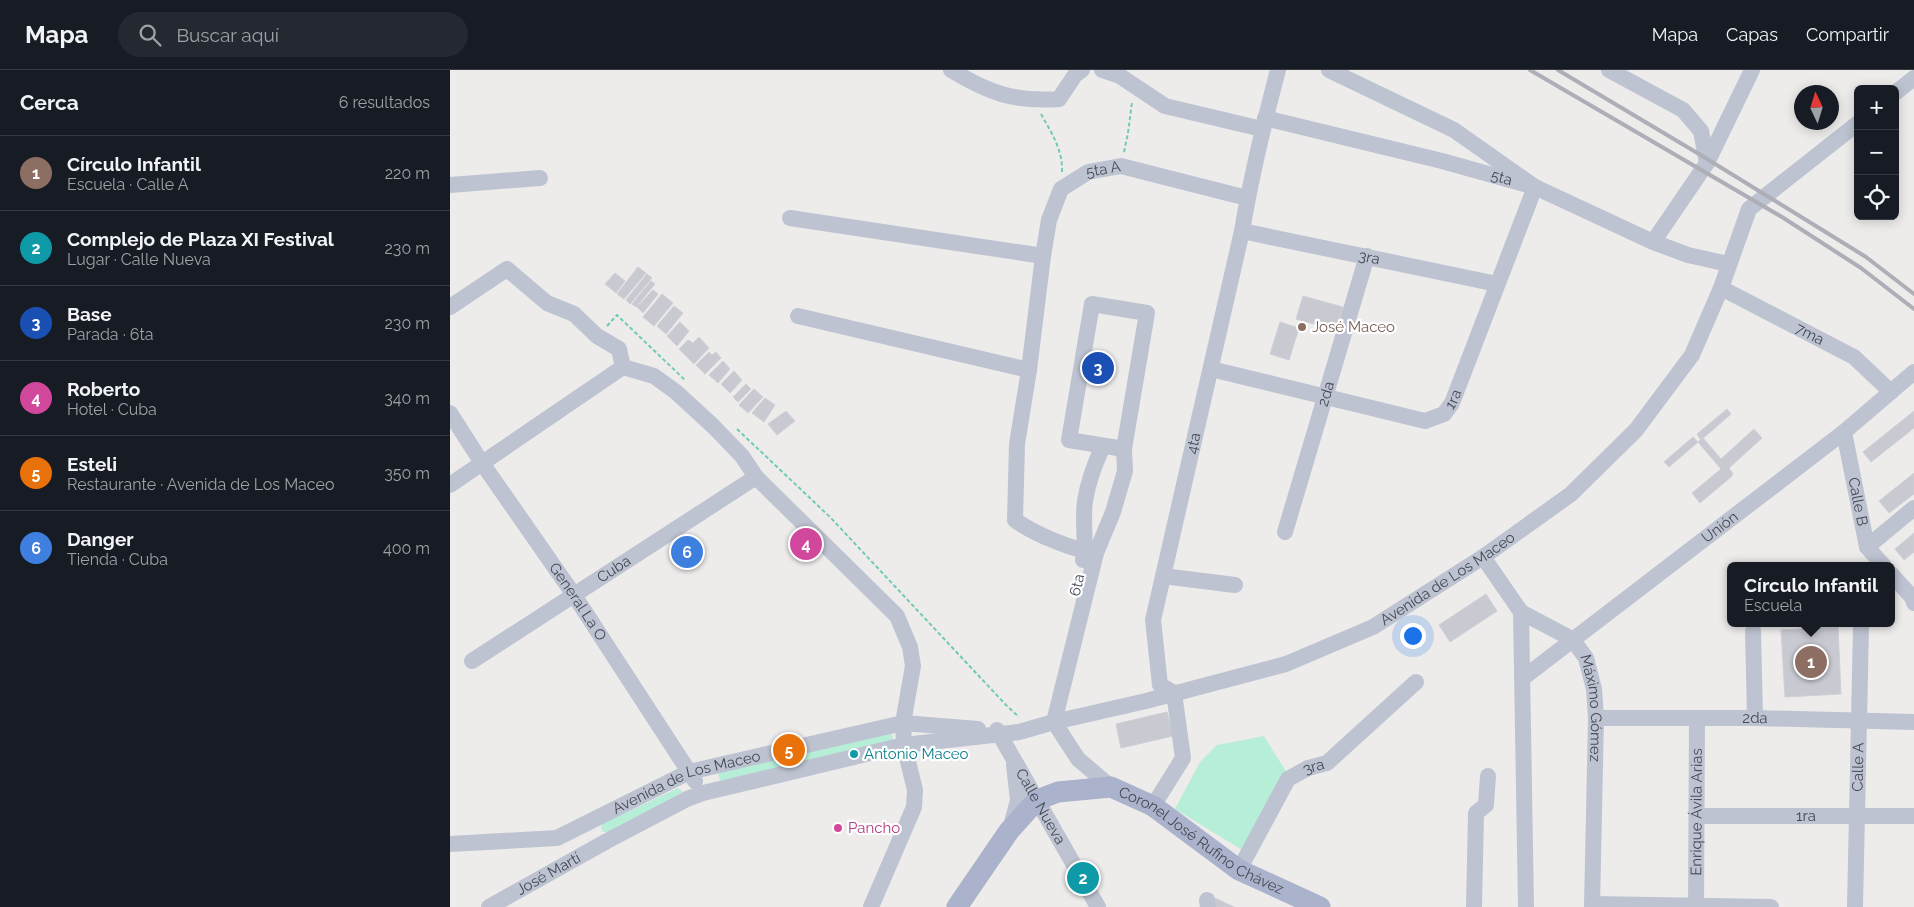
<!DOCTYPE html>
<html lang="es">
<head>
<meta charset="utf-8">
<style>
  body { margin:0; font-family:Raleway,sans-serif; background:#242831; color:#f1f3f6 }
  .controls { position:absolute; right:15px; top:15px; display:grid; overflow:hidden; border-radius:8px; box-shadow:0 2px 12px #0003 }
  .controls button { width:45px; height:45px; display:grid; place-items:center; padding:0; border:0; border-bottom:1px solid #363941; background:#171b24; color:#f1f3f6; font:25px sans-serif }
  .compass { position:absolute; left:1344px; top:15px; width:45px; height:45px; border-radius:50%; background:#171b24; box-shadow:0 2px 12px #0003; rotate:356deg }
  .you { position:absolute; left:962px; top:565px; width:18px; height:18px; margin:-12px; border:4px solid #fff; border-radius:50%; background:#1a73e8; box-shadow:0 0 0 8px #1a73e833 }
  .badge { display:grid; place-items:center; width:32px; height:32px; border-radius:50%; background:#8fa3ea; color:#fff; font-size:16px; font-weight:700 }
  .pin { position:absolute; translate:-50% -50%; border:2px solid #fff; box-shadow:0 1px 5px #0006 }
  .popup { position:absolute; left:1277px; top:492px; width:168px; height:65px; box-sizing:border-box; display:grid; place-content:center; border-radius:8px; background:#171b24; filter:drop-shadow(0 1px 4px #0005); font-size:16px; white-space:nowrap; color:#9ea1a6 }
  .popup b { font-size:19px; color:#f1f3f6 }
  .popup::after { content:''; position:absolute; left:50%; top:100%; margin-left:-10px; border:10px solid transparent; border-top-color:#171b24 }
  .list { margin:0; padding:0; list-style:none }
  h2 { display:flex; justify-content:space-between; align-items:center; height:65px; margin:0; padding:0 20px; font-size:21px }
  h2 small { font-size:16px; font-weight:400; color:#9ea1a6 }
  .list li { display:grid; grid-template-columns:32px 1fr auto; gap:15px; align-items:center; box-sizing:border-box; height:75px; padding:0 20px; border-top:1px solid #363941 }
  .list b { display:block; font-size:19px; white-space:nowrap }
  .list p { margin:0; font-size:16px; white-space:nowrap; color:#9ea1a6 }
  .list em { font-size:16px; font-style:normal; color:#9ea1a6 }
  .icon { flex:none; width:28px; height:28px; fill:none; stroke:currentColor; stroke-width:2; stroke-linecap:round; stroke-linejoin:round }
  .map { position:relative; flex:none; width:1464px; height:837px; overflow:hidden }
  header { display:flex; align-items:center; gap:30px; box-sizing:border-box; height:70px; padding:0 25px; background:#171b24; border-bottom:1px solid #363941 }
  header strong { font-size:24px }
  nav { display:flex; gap:28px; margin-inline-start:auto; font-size:18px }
  .search { width:350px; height:45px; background:#242831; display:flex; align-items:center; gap:12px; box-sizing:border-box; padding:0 18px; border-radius:28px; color:#9ea1a6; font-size:19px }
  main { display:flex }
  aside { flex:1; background:#171b24 }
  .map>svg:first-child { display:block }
  .green { fill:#b7eed8 }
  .building { fill:#c8c9d1; stroke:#cfcfd7 }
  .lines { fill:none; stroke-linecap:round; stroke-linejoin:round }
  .path { stroke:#70cbb3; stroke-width:2; stroke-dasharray:4 2.5; stroke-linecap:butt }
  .minor { stroke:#bec3d1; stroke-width:16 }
  .major { stroke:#aab3cb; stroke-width:21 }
  .rail { stroke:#adaeb6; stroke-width:4 }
  .education-dot { fill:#8d6e63; stroke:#fff; stroke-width:2 }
  .culture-dot { fill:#0f9aa8; stroke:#fff; stroke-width:2 }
  .hotel-dot { fill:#d1479c; stroke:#fff; stroke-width:2 }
  .labels { text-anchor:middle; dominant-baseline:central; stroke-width:4.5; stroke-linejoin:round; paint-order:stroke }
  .street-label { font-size:15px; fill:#444a58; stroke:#fff }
  .education-label { font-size:15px; fill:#785e54; stroke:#fff; text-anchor:start }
  .culture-label { font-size:15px; fill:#0d838f; stroke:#fff; text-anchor:start }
  .hotel-label { font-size:15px; fill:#b23c85; stroke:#fff; text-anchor:start }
</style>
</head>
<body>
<header>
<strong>Mapa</strong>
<div class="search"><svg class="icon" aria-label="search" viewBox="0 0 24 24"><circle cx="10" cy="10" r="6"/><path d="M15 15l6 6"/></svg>Buscar aquí</div>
<nav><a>Mapa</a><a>Capas</a><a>Compartir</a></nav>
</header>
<main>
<aside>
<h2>Cerca<small>6 resultados</small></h2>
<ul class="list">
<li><span class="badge" style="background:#8d6e63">1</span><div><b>Círculo Infantil</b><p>Escuela · Calle A</p></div><em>220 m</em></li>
<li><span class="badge" style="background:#0f9aa8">2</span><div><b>Complejo de Plaza XI Festival</b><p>Lugar · Calle Nueva</p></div><em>230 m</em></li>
<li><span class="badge" style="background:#1a4fb4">3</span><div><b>Base</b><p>Parada · 6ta</p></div><em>230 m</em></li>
<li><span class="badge" style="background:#d1479c">4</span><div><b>Roberto</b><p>Hotel · Cuba</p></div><em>340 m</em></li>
<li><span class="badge" style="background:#e8710a">5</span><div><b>Esteli</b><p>Restaurante · Avenida de Los Maceo</p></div><em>350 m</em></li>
<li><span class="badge" style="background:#3f7fe0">6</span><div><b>Danger</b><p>Tienda · Cuba</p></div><em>400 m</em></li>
</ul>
</aside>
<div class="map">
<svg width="1464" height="837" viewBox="0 0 1464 837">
  <rect width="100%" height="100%" fill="#eeebeb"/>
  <path class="green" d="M 441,663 L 443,668 L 441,672 L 276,710 L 270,710 L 267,701 Z
    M 814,666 L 837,703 L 794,781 L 725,739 L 750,692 L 767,675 Z
    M 228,718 L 233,722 L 161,762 L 153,762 L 151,758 L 152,754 Z"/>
  <path class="building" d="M 188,197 L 196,203 L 174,229 L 167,224 Z
    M 165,203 L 175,211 L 166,223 L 155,214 Z
    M 197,204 L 202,208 L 180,234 L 176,230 Z
    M 201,211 L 205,214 L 186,237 L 182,234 Z
    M 203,220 L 208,224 L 193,243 L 187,237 Z
    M 212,224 L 223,233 L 204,256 L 193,247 Z
    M 853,226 L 893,237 L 886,260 L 846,249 Z
    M 224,236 L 233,243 L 216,264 L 207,256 Z
    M 230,252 L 239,261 L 227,276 L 217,266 Z
    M 830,252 L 849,258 L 839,290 L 820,284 Z
    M 249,267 L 259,278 L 244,294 L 229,279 L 238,270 L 243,273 Z
    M 259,282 L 262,285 L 266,282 L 271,288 L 255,304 L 246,295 Z
    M 273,291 L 280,299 L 268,313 L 259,305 Z
    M 284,301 L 292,310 L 280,323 L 271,314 Z
    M 296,314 L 301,319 L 288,332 L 283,327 Z
    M 304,319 L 313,327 L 298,343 L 289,335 Z
    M 315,328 L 325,335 L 314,352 L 302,343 Z
    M 1277,339 L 1281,344 L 1251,370 L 1247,364 Z
    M 336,341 L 345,351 L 327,365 L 318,354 Z
    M 1464,341 L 1464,358 L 1421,392 L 1413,382 Z
    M 1304,359 L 1312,368 L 1279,398 L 1283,404 L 1281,407 L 1250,433 L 1242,423 L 1271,399 L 1248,372 L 1253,368 L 1271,389 Z
    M 1243,367 L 1248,372 L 1219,397 L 1214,392 Z
    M 1464,403 L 1464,424 L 1439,443 L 1429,431 Z
    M 1464,463 L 1464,482 L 1454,490 L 1445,479 Z
    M 1036,524 L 1047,541 L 1000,572 L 989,555 Z
    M 1388,557 L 1391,624 L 1335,627 L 1331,560 Z
    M 717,642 L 723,666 L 671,678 L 666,654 Z
    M 765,828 L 784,837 L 765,837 Z"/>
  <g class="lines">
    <path class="path" d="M 591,44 C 601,62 613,80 612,102
      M 674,82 L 678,63 L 682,32
      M 157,256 L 167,245 L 236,311
      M 287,359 L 380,447 L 556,635 L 569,647"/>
    <g class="minor">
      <path d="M 501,0 C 539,23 564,32 609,29 L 625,5 L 632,0"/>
      <path d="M 652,0 L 670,6 L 715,36 L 812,59"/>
      <path d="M 1159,0 L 1233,40 L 1251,61 L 1257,93"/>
      <path d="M 1445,23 L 1464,8"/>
      <path id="s1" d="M 815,48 L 992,91 L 1085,117 L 1203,172 L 1238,185 L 1278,194"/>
      <path d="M 0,115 L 90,108"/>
      <path d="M 340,148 L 593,186"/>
      <path id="s2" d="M 792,161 L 1047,214"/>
      <path d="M 1203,172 L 1257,93 L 1302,0"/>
      <path id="s3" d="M 1271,218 L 1404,287 L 1441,322"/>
      <path d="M 642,234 L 697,243 L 674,379 L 619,370 Z"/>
      <path d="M 0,237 L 57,199 L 97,233 L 124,244 L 147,266 L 169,279 L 173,297"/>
      <path d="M 348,246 L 579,300"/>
      <path d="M 173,297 L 204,306 L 226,322 L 263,356 L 292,386 L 306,407 L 447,546 L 460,577 L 463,596 L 453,653 L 454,675 L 465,720 L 464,737 L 421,837"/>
      <path id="s4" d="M 761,299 L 975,351 L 994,344 L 1002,333 L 1085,117 L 1004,60 L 879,0"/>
      <path id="s5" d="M 0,343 L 32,393 L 124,525 L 245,711"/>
      <path id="s6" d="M 1394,362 L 1417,477 L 1434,496"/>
      <path d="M 0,415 L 173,297"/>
      <path id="s7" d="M 835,462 L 917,186"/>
      <path d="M 1417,477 L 1464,438"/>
      <path id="s8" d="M 646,483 C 623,480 584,464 565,450 L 567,374 L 579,300 L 593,186 L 599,150 L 611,119 L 638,102 L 671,96 L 797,128"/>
      <path id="s9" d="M 1033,487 L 1071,542 L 1122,569 L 1136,588 L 1144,619 L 1146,648 L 1142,837"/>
      <path d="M 633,490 C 637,470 632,450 635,431 C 638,412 645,393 653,376"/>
      <path d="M 1441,504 L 1462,527 L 1464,533"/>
      <path d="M 713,506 L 785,515"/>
      <path d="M 1071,542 L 1076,837"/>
      <path d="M 1303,561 L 1305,648"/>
      <path id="s10" d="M 22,591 L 306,407"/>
      <path id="s11" d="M 1073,608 L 1394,362 L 1464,302"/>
      <path id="s12" d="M 1146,648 L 1305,648 L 1464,652"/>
      <path id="s13" d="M 547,660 L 648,837"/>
      <path d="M 661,717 L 628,689 L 604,652 L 646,483 L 663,442 L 675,401 L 674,379"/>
      <path id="s14" d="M 703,736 L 733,688 L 724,623 L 710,615 L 703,550 L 792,161 C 801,107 814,53 828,0"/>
      <path id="s15" d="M 1248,746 L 1464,746"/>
      <path d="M 561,756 L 568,730 L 564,695"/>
      <path id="s16" d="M 0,774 L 107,768 L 239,702 L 453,653 L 528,659"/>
      <path id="s17" d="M 789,800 L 838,709 L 858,698 L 877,693 L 966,612"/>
      <path d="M 757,830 L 758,837"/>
      <path d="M 1142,834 L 1321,837"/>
      <path id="s18" d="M 39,837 L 157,771 L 237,729 L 253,723 L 454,675 L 569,662 L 604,652 L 696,631 L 836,594 L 923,557 L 1033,487 L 1121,424 L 1186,360 L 1242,285 L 1271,218 L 1299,139 L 1408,53"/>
      <path d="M 1024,837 L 1026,743 L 1036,735 L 1038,706"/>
      <path id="s19" d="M 1246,837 L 1247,648"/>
      <path id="s20" d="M 1405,837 L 1411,556"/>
    </g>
    <path class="major" id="s21" d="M 507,837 L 559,761 L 587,730 L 608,722 L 661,717 L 703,736 L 789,800 L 870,837"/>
    <path class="rail" d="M 1080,0 L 1332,147 L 1411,198 L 1464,239
      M 1108,0 L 1249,84 L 1416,187 L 1464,224"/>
  </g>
  <circle class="education-dot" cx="852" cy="257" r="5"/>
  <circle class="culture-dot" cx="404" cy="684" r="5"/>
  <circle class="hotel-dot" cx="388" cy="758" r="5"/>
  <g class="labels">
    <g class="street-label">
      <text stroke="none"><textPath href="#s8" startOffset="471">5ta A</textPath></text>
      <text stroke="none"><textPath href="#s1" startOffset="244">5ta</textPath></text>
      <text stroke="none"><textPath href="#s2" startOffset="130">3ra</textPath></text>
      <text stroke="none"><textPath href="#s3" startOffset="100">7ma</textPath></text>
      <text stroke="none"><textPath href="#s7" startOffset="144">2da</textPath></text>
      <text stroke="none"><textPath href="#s4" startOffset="258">1ra</textPath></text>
      <text stroke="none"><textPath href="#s14" startOffset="385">4ta</textPath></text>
      <text stroke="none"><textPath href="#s6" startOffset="71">Calle B</textPath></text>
      <text stroke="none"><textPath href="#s11" startOffset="248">Unión</textPath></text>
      <text stroke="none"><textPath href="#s10" startOffset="169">Cuba</textPath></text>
      <text stroke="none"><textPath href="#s18" startOffset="1024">Avenida de Los Maceo</textPath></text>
      <text transform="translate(627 515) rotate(-77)">6ta</text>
      <text stroke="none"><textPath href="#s5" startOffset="228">General La O</textPath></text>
      <text stroke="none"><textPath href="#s9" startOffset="199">Máximo Gómez</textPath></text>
      <text stroke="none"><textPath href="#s12" startOffset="159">2da</textPath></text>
      <text stroke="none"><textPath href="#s17" startOffset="132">3ra</textPath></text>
      <text stroke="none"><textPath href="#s20" startOffset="140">Calle A</textPath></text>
      <text stroke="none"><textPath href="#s16" startOffset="249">Avenida de Los Maceo</textPath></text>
      <text stroke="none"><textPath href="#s13" startOffset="88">Calle Nueva</textPath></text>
      <text stroke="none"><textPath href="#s19" startOffset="95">Enrique Ávila Arias</textPath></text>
      <text stroke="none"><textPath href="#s15" startOffset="108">1ra</textPath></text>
      <text stroke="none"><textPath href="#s21" startOffset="315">Coronel José Rufino Chávez</textPath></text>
      <text stroke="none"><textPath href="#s18" startOffset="68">José Martí</textPath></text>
    </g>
    <g class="education-label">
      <text x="862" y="257">José Maceo</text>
    </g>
    <g class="culture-label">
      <text x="414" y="684">Antonio Maceo</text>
    </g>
    <g class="hotel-label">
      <text x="398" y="758">Pancho</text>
    </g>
  </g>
</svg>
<div class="controls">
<button>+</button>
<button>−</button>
<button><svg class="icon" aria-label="locate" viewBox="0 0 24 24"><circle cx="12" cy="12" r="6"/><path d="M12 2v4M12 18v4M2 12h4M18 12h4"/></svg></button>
</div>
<svg class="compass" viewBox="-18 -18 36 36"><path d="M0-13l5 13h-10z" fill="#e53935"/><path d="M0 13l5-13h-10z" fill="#9ea1a6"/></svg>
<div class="you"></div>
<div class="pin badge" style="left:1361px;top:592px;background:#8d6e63">1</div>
<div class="popup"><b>Círculo Infantil</b>Escuela</div>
<div class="pin badge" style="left:633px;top:808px;background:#0f9aa8">2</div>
<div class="pin badge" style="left:648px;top:298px;background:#1a4fb4">3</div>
<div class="pin badge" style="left:356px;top:474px;background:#d1479c">4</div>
<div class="pin badge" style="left:339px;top:680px;background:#e8710a">5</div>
<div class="pin badge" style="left:237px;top:482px;background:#3f7fe0">6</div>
</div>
</main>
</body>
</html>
